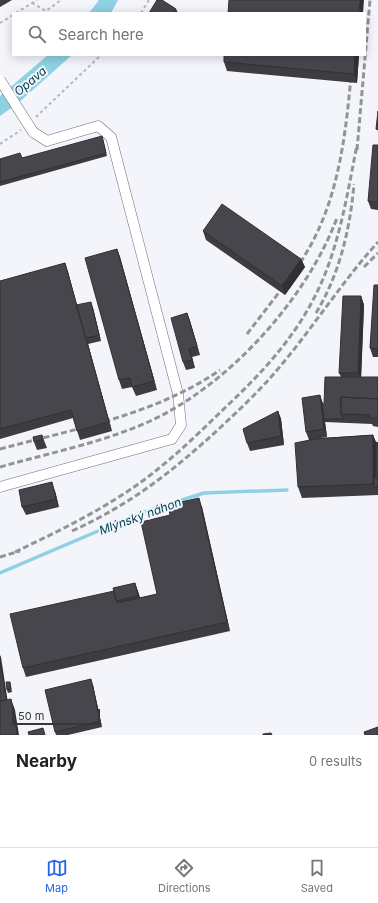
<!DOCTYPE html>
<html lang="en">
<head>
<meta charset="utf-8">
<style>
  body { margin:0; font-family:Inter,sans-serif; background:#f2f2f2; color:#202124 }
  .scale { position:absolute; left:12px; bottom:10px; width:88px; box-sizing:border-box; padding-left:4px; border:2px solid #363739; border-top:0; font-size:11px; line-height:14px; white-space:nowrap; color:#363739; -webkit-text-stroke:3px #f3f5fb; paint-order:stroke }
  .list { margin:0; padding:0; list-style:none }
  h2 { display:flex; justify-content:space-between; align-items:center; height:52px; margin:0; padding:0 16px; font-size:17px }
  h2 small { font-size:13px; font-weight:400; color:#757577 }
  .icon { flex:none; width:22px; height:22px; fill:none; stroke:currentColor; stroke-width:2; stroke-linecap:round; stroke-linejoin:round }
  .map { position:relative; flex:none; width:378px; height:735px; overflow:hidden }
  .search { position:absolute; background:#fff; box-shadow:0 2px 10px #0003; left:12px; right:12px; top:12px; height:44px; display:flex; align-items:center; gap:10px; box-sizing:border-box; padding:0 14px; border-radius:0px; color:#757577; font-size:15px }
  .sheet { height:112px; background:#fff }
  nav { display:flex; justify-content:space-around; align-items:center; box-sizing:border-box; height:56px; border-top:1px solid #e0e0e0; background:#fff; font-size:11px; color:#757577 }
  nav a { display:grid; justify-items:center; gap:2px }
  nav .on { color:#2563eb }
  .map>svg:first-child { display:block }
  .water { fill:#8ed1e3 }
  .lines { fill:none; stroke-linecap:round; stroke-linejoin:round }
  .stream { stroke:#8ed1e3; stroke-width:3.5 }
  .minor-casing { stroke:#6e7075; stroke-width:11 }
  .path { stroke:#b4b6bb; stroke-width:2; stroke-dasharray:3 3; stroke-linecap:butt }
  .minor { stroke:#fff; stroke-width:10 }
  .rail { stroke:#929498; stroke-width:3; stroke-dasharray:6 3; stroke-linecap:butt }
  .minor-bridge-casing { stroke:#6e7075; stroke-width:11; stroke-linecap:butt }
  .minor-bridge { stroke:#fff; stroke-width:10 }
  .wall { fill:#3c3c41 }
  .shaded-wall { fill:#313135 }
  .building { fill:#46464c; stroke:#313135 }
  .labels { text-anchor:middle; dominant-baseline:central; stroke-width:4; stroke-linejoin:round; paint-order:stroke }
  .water-label { font-size:12px; font-style:italic; fill:#034350; stroke:#f3f5fb }
</style>
</head>
<body>
<div class="map">
<svg width="378" height="735" viewBox="0 0 378 735">
  <rect width="100%" height="100%" fill="#f3f5fb"/>
  <path class="water" d="M 99,0 L 118,0 L 111,13 L 89,13 Z
    M 48,55 L 72,55 L 17,104 L 0,116 L 0,96 Z"/>
  <g class="lines">
    <path class="stream" d="M 0,573 L 138,514 L 204,493 L 287,490"/>
    <defs>
      <path id="minor" d="M 0,487 L 172,439 L 181,425 L 178,394 L 111,137 L 98,126 L 47,141 L 33,132"/>
    </defs>
    <use href="#minor" class="minor-casing"/>
    <path class="path" d="M 32,3 L 46,11 L 61,0
      M 16,13 L 37,0
      M 141,13 L 149,0
      M 0,23 L 13,15
      M 36,117 L 101,55
      M 0,144 L 21,130"/>
    <use href="#minor" class="minor"/>
    <path class="rail" d="M 357,150 L 370,0
      M 364,267 L 378,253
      M 295,270 C 341,207 346,130 353,55
      M 316,313 C 340,273 350,229 354,184
      M 247,334 L 287,282
      M 0,449 C 74,429 155,415 220,370
      M 0,467 C 49,453 101,443 148,422 C 228,386 306,300 337,218
      M 72,531 C 133,503 173,471 222,426 C 239,410 256,394 271,377 C 309,334 340,284 378,242
      M 15,552 C 65,528 115,504 158,469 C 183,449 206,426 229,404 C 268,367 302,329 323,279 C 341,236 348,190 357,145
      M 0,557 L 20,551"/>
    <defs>
      <path id="minor-bridge" d="M 0,80 L 33,132"/>
    </defs>
    <use href="#minor-bridge" class="minor-bridge-casing"/>
    <use href="#minor-bridge" class="minor-bridge"/>
  </g>
  <path class="wall" d="M 0,0 L 12,0 L 0,7 Z
    M 359,55 L 357,83 L 227,71 L 224,62 Z
    M 103,139 L 107,156 L 0,186 L 0,159 L 22,158 Z
    M 378,139 L 378,210 L 371,209 L 368,201 L 378,145 Z
    M 203,231 L 301,259 L 305,267 L 285,295 L 206,240 Z
    M 117,249 L 120,257 L 157,390 L 136,396 L 132,387 L 122,389 L 119,380 Z
    M 65,263 L 68,272 L 77,305 L 93,308 L 101,341 L 88,344 L 112,431 L 80,440 L 73,418 L 0,439 L 0,281 Z
    M 378,285 L 378,357 L 373,357 L 370,348 Z
    M 361,296 L 364,305 L 361,377 L 378,377 L 378,427 L 373,426 L 372,424 L 325,422 L 327,437 L 320,438 L 373,435 L 376,442 L 378,443 L 378,495 L 302,498 L 298,487 L 309,440 L 306,432 L 320,395 L 323,404 L 324,404 L 341,377 L 339,373 Z
    M 187,313 L 190,321 L 200,355 L 192,357 L 195,368 L 186,370 L 183,362 Z
    M 278,411 L 281,419 L 284,445 L 250,451 L 247,443 Z
    M 42,435 L 47,448 L 37,450 L 34,442 Z
    M 55,491 L 59,507 L 26,515 L 22,507 Z
    M 202,507 L 230,631 L 26,677 L 23,668 L 114,591 L 135,583 L 140,598 L 157,594 L 170,515 Z
    M 10,682 L 12,692 L 8,693 L 7,690 Z
    M 93,685 L 102,727 L 68,735 L 56,735 L 55,732 Z"/>
  <path class="shaded-wall" d="M 360,0 L 364,0 L 363,13 L 359,13 Z
    M 176,9 L 178,13 L 174,13 Z
    M 355,55 L 359,55 L 357,83 L 354,74 Z
    M 117,249 L 120,257 L 157,390 L 154,381 Z
    M 301,259 L 305,267 L 285,295 L 282,286 Z
    M 65,263 L 68,272 L 86,338 L 88,344 L 112,431 L 109,422 Z
    M 361,296 L 364,305 L 361,381 L 358,373 Z
    M 91,302 L 93,308 L 101,341 L 99,335 Z
    M 187,313 L 190,321 L 200,355 L 197,346 Z
    M 189,349 L 192,357 L 195,368 L 192,360 Z
    M 320,395 L 323,404 L 324,419 L 325,422 L 327,437 L 324,429 Z
    M 278,411 L 281,419 L 284,445 L 281,436 Z
    M 373,435 L 377,445 L 377,487 L 374,487 L 373,484 Z
    M 52,482 L 55,491 L 59,507 L 56,499 Z
    M 199,498 L 202,507 L 230,631 L 227,622 Z
    M 135,583 L 139,594 L 142,607 L 138,596 Z
    M 0,655 L 1,657 L 9,710 L 6,702 L 0,663 Z
    M 91,679 L 93,685 L 102,727 L 100,721 Z
    M 11,699 L 15,710 L 19,735 L 17,735 Z"/>
  <path class="building" d="M 157,0 L 162,0 L 176,9 L 174,13 L 149,13 Z
    M 229,0 L 360,0 L 359,13 L 228,13 Z
    M 224,55 L 355,55 L 354,74 L 224,62 Z
    M 378,111 L 378,130 L 376,129 Z
    M 102,136 L 106,153 L 0,182 L 0,159 L 20,153 L 22,158 Z
    M 373,145 L 378,145 L 378,202 L 368,201 Z
    M 222,204 L 301,259 L 282,286 L 203,231 Z
    M 117,249 L 154,381 L 132,387 L 130,378 L 119,380 L 85,258 Z
    M 65,263 L 109,422 L 77,431 L 71,410 L 0,429 L 0,281 Z
    M 374,285 L 378,285 L 378,349 L 370,348 Z
    M 343,296 L 361,296 L 358,373 L 339,373 Z
    M 91,302 L 99,335 L 86,338 L 76,305 Z
    M 187,313 L 197,346 L 189,349 L 192,360 L 183,362 L 171,318 Z
    M 325,377 L 378,377 L 378,399 L 341,397 L 341,414 L 343,419 L 324,419 L 322,404 L 324,404 Z
    M 320,395 L 324,429 L 306,432 L 302,398 Z
    M 341,397 L 378,399 L 378,418 L 370,418 L 370,415 L 341,414 Z
    M 278,411 L 281,436 L 247,443 L 243,429 Z
    M 42,435 L 43,439 L 34,442 L 33,437 Z
    M 373,435 L 373,484 L 298,487 L 295,443 L 315,439 Z
    M 376,442 L 378,443 L 378,478 L 376,478 Z
    M 374,478 L 378,478 L 378,487 L 374,487 Z
    M 52,482 L 56,499 L 22,507 L 19,490 Z
    M 199,498 L 227,622 L 23,668 L 10,614 L 114,591 L 117,603 L 157,594 L 141,522 L 170,515 L 168,505 Z
    M 135,583 L 138,596 L 116,601 L 113,588 Z
    M 0,663 L 6,700 L 0,701 Z
    M 91,679 L 100,721 L 55,732 L 45,690 Z
    M 6,682 L 10,682 L 11,689 L 7,690 Z
    M 11,699 L 17,735 L 0,735 L 0,701 Z
    M 378,727 L 378,735 L 365,735 L 364,732 Z
    M 43,728 L 45,735 L 29,735 L 28,732 Z
    M 271,733 L 272,735 L 263,735 L 263,734 Z"/>
  <g class="labels">
    <g class="water-label">
      <text transform="translate(30 81) rotate(-40)">Opava</text>
      <text transform="translate(140 516) rotate(-20)">Mlýnský náhon</text>
    </g>
  </g>
</svg>
<div class="scale">50 m</div>
<div class="search"><svg class="icon" aria-label="search" viewBox="0 0 24 24"><circle cx="10" cy="10" r="6"/><path d="M15 15l6 6"/></svg>Search here</div>
</div>
<section class="sheet">
<h2>Nearby<small>0 results</small></h2>
<ul class="list">
</ul>
</section>
<nav>
<a class="on"><svg class="icon" aria-label="map" viewBox="0 0 24 24"><path d="M3 6l6-2 6 2 6-2v14l-6 2-6-2-6 2zM9 4v14M15 6v14"/></svg>Map</a>
<a><svg class="icon" aria-label="directions" viewBox="0 0 24 24"><path d="M12 3l9 9-9 9-9-9zM9 14v-3h6M13 9l2 2-2 2"/></svg>Directions</a>
<a><svg class="icon" aria-label="saved" viewBox="0 0 24 24"><path d="M7 4h10v16l-5-4-5 4z"/></svg>Saved</a>
</nav>
</body>
</html>
